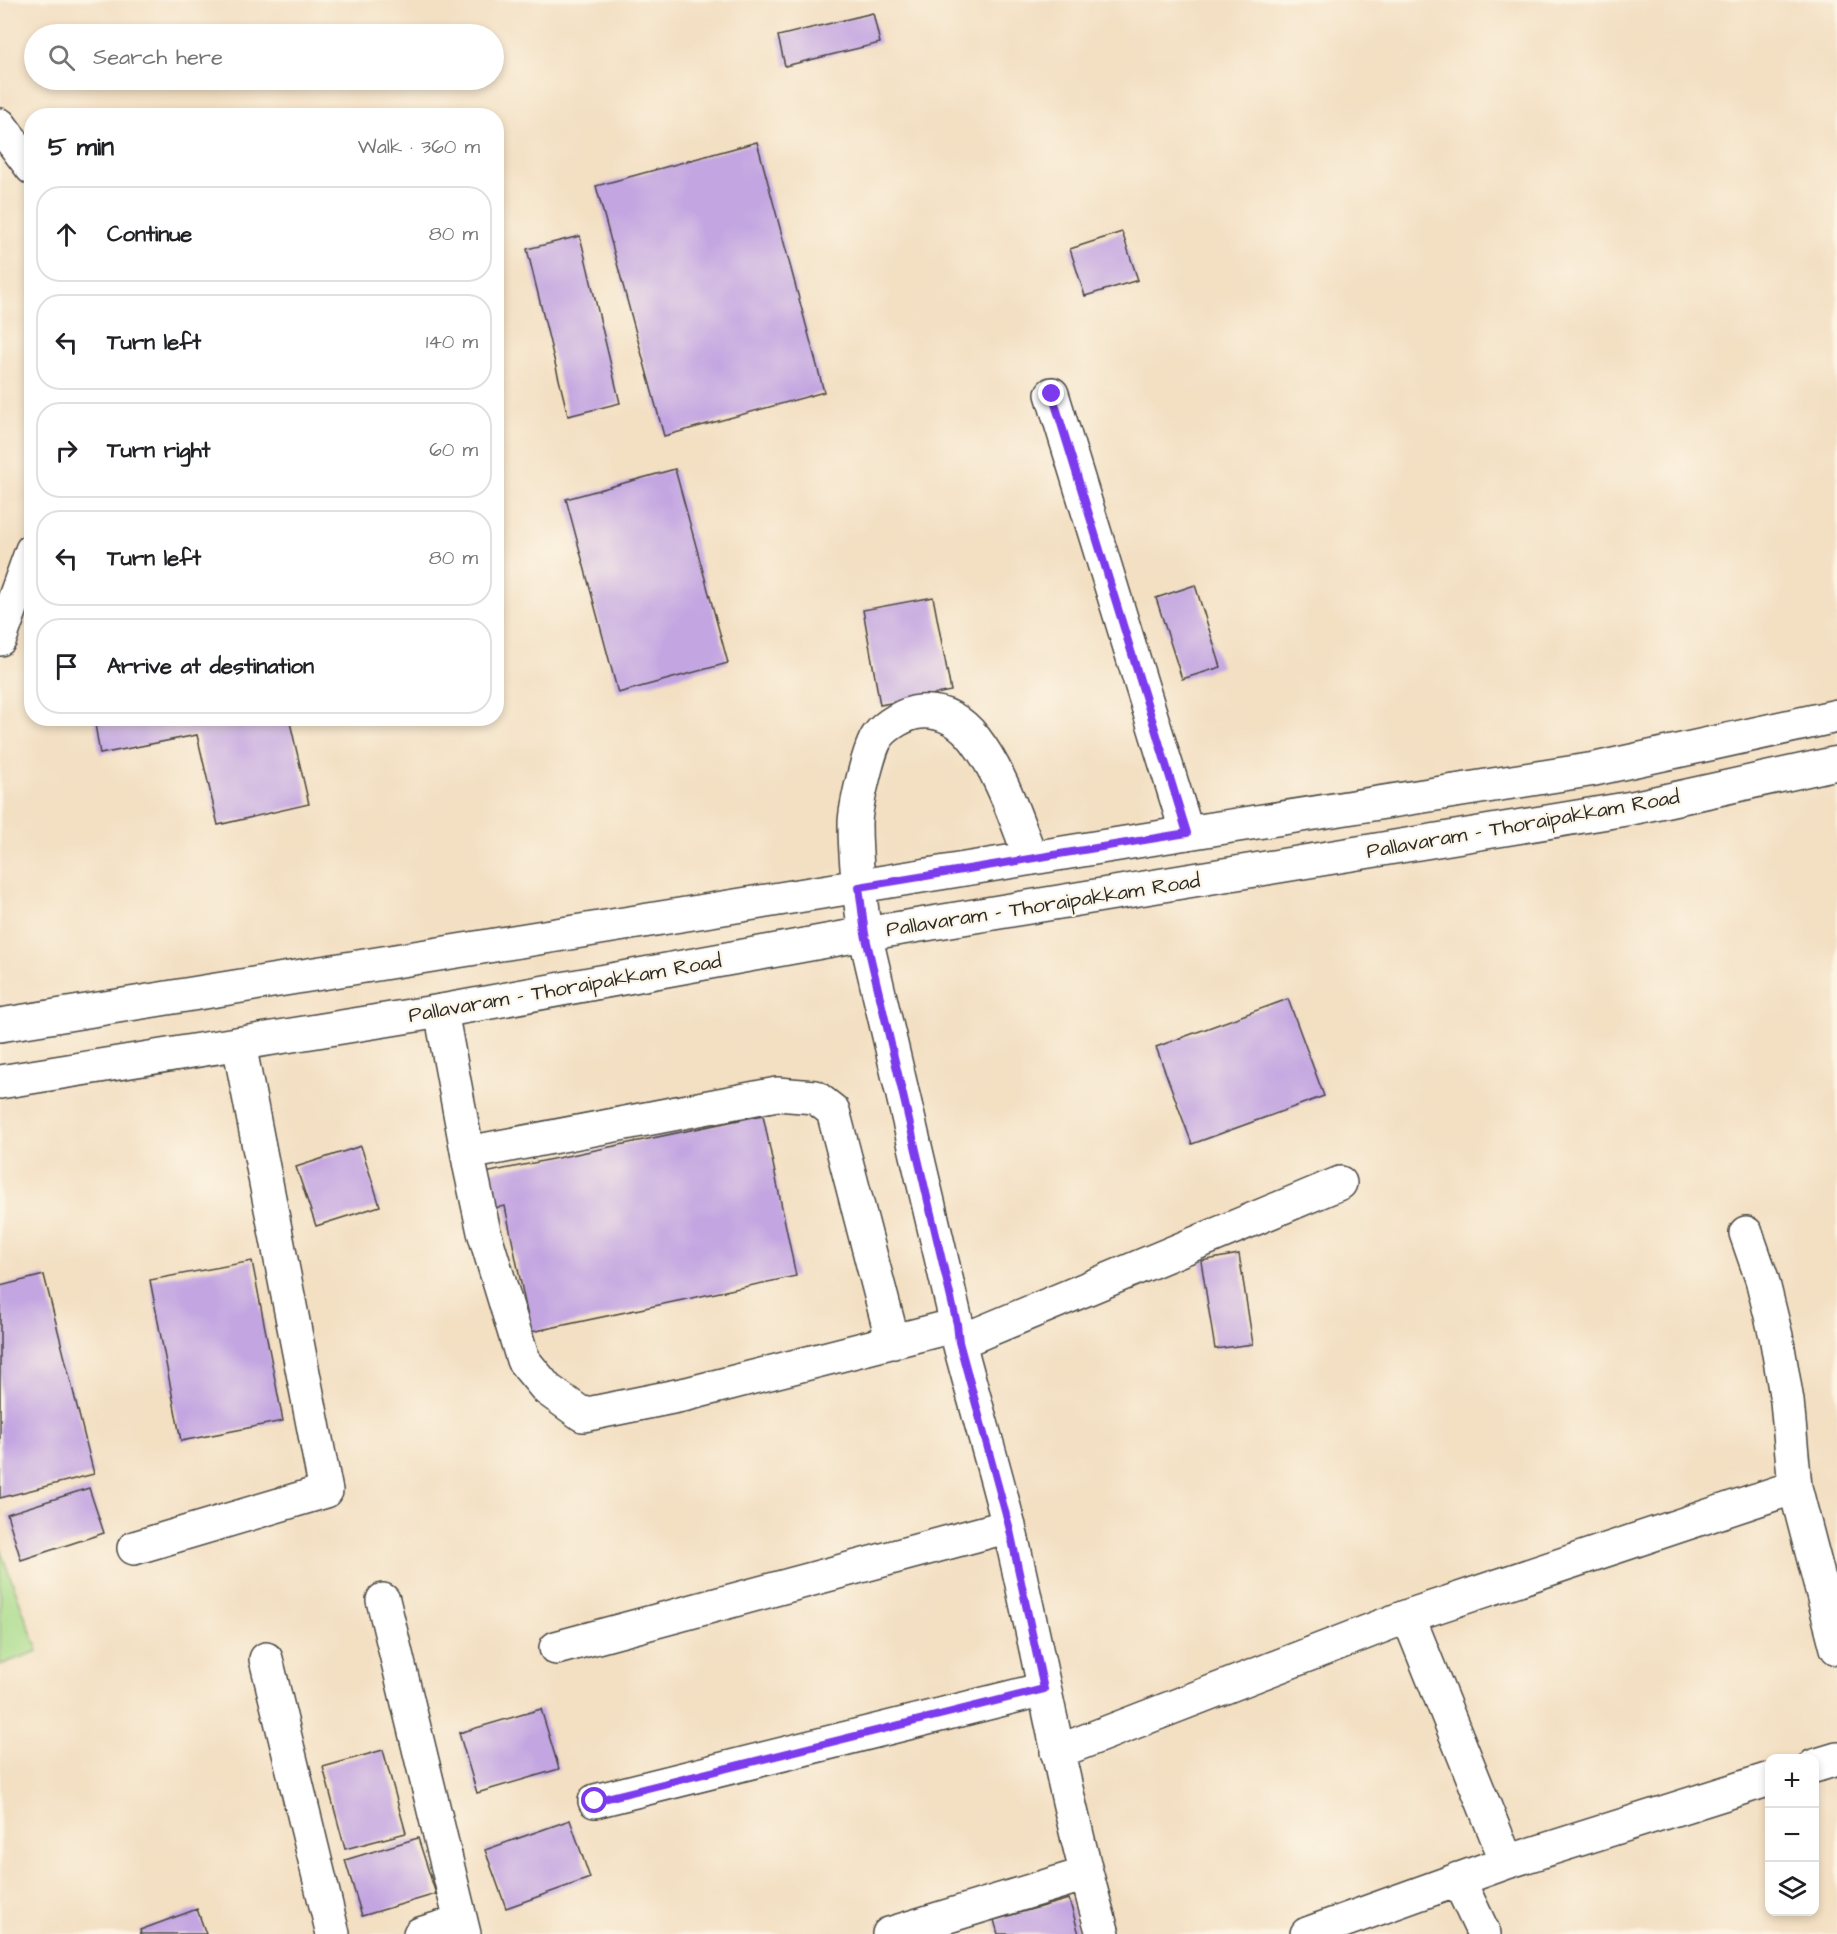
<!DOCTYPE html>
<html lang="en">
<head>
<meta charset="utf-8">
<style>
  body { margin:0; font-family:"Architects Daughter",sans-serif; background:#f2f2f2; color:#202124 }
  .controls { position:absolute; right:18px; bottom:18px; display:grid; overflow:hidden; border-radius:12px; box-shadow:0 3px 9px #0003 }
  .controls button { width:54px; height:54px; display:grid; place-items:center; padding:0; border:0; border-bottom:2px solid #e0e0e0; background:#fff; color:#202124; font:30px sans-serif }
  .stop { position:absolute; width:18px; height:18px; margin:-14px; border:4px solid #7c3aed; border-radius:50%; background:#fff }
  .stop.end { background:#7c3aed; border-color:#fff; box-shadow:0 2px 6px #0008 }
  .list { margin:0; padding:0; list-style:none }
  h2 { display:flex; justify-content:space-between; align-items:center; height:78px; margin:0; padding:0 24px; font-size:26px }
  h2 small { font-size:20px; font-weight:400; color:#757577 }
  .list li { display:grid; grid-template-columns:39px 1fr auto; gap:18px; align-items:center; box-sizing:border-box; height:96px; margin:0 12px 12px; padding:0 12px; border:2px solid #e0e0e0; border-radius:24px }
  .list b { display:block; font-size:22px; white-space:nowrap }
  .list em { font-size:20px; font-style:normal; color:#757577 }
  .icon { flex:none; width:33px; height:33px; fill:none; stroke:currentColor; stroke-width:2; stroke-linecap:round; stroke-linejoin:round }
  .map { position:relative; flex:none; width:1837px; height:1934px; overflow:hidden }
  .search { position:absolute; background:#fff; box-shadow:0 3px 9px #0003; left:24px; top:24px; width:480px; height:66px; display:flex; align-items:center; gap:15px; box-sizing:border-box; padding:0 21px; border-radius:33px; color:#757577; font-size:22px }
  .panel { position:absolute; background:#fff; box-shadow:0 3px 9px #0003; left:24px; top:108px; width:480px; height:618px; border-radius:24px }
  .map>svg:first-child { display:block }
  .green { fill:#a7db8a; stroke:#69835a; stroke-width:1.5 }
  .building { fill:#c3a5e1 }
  .lines { fill:none; stroke-linecap:round; stroke-linejoin:round }
  .minor-casing { stroke:#494642; stroke-width:36 }
  .major-casing { stroke:#494642; stroke-width:36 }
  .minor { stroke:#fff; stroke-width:33 }
  .major { stroke:#fff; stroke-width:33 }
  .route { stroke:#7c3aed; stroke-width:8 }
  .labels { text-anchor:middle; dominant-baseline:central; stroke-width:4.5; stroke-linejoin:round; paint-order:stroke }
  .street-label { font-size:21px; fill:#2b2b2b; stroke:#fcf5e5 }
</style>
</head>
<body>
<div class="map">
<svg width="1837" height="1934" viewBox="0 0 1837 1934">
  <rect width="100%" height="100%" fill="#fcf5e5"/>
  <filter id="ink" filterUnits="userSpaceOnUse"><feTurbulence type="fractalNoise" baseFrequency=".0167" numOctaves="2"/><feDisplacementMap in="SourceGraphic" scale="12" xChannelSelector="R" yChannelSelector="G"/><feConvolveMatrix kernelMatrix="1 2 1 2 8 2 1 2 1" color-interpolation-filters="sRGB"/></filter>
  <filter id="wash" filterUnits="userSpaceOnUse"><feTurbulence type="fractalNoise" baseFrequency=".008" numOctaves="4" result="noise"/><feDisplacementMap in="SourceGraphic" scale="24" xChannelSelector="R" yChannelSelector="G"/><feGaussianBlur stdDeviation="1.35" result="paint"/><feColorMatrix in="noise" values="0 0 0 0 0 0 0 0 0 0 0 0 0 0 0 0 0 1.4 0 .05"/><feComposite in="paint" operator="in"/></filter>
  <g filter="url(#wash)">
    <rect width="100%" height="100%" fill="#f3dfc2"/>
    <path class="green" d="M 0,1549 L 38,1651 L 0,1665 Z"/>
    <g id="blocks">
      <path class="building" d="M 873,13 L 880,43 L 785,66 L 778,36 Z
        M 757,142 L 824,392 L 664,436 L 596,186 Z
        M 1122,232 L 1138,280 L 1085,296 L 1070,249 Z
        M 580,236 L 620,403 L 568,416 L 527,249 Z
        M 675,469 L 728,663 L 618,693 L 566,499 Z
        M 1195,585 L 1221,667 L 1182,679 L 1156,598 Z
        M 933,597 L 951,691 L 880,705 L 863,610 Z
        M 94,718 L 289,718 L 309,804 L 218,825 L 197,735 L 100,754 Z
        M 1288,999 L 1324,1096 L 1192,1144 L 1156,1047 Z
        M 763,1115 L 796,1276 L 531,1332 L 505,1206 L 493,1208 L 485,1173 Z
        M 361,1146 L 380,1206 L 316,1226 L 296,1167 Z
        M 1239,1254 L 1253,1344 L 1215,1349 L 1201,1261 Z
        M 252,1261 L 283,1421 L 181,1441 L 150,1280 Z
        M 44,1275 L 94,1474 L 0,1498 L 0,1286 Z
        M 89,1488 L 104,1533 L 21,1560 L 7,1514 Z
        M 541,1709 L 559,1769 L 477,1793 L 459,1733 Z
        M 383,1750 L 406,1833 L 345,1849 L 323,1767 Z
        M 570,1820 L 590,1878 L 506,1908 L 485,1850 Z
        M 418,1838 L 436,1894 L 362,1916 L 345,1860 Z
        M 1069,1899 L 1079,1934 L 998,1934 L 994,1920 Z
        M 197,1909 L 206,1934 L 141,1934 L 140,1930 Z"/>
    </g>
  </g>
  <g filter="url(#ink)">
    <use href="#blocks" fill-opacity="0" stroke="#494642" stroke-width="1.5"/>
    <g class="lines">
      <defs>
        <path id="minor" d="M 0,125 L 32,168
          M 1052,394 L 1187,833
          M 0,639 L 32,550
          M 1031,858 C 1015,818 1002,774 975,739 C 961,721 943,710 920,712 C 906,713 886,725 878,736 C 869,747 855,809 855,824 C 855,861 860,898 865,934 L 957,1325 L 959,1342 C 975,1404 994,1465 1009,1527 C 1041,1662 1064,1800 1103,1934
          M 441,1011 L 470,1167 L 484,1232 L 523,1360 L 547,1389 L 583,1415 L 687,1394 L 957,1325
          M 468,1153 L 777,1094 L 815,1097 L 833,1111 L 893,1342
          M 1746,1233 L 1762,1279 L 1776,1336 L 1787,1401 L 1795,1487 L 1837,1648
          M 959,1342 L 1340,1183
          M 134,1548 L 326,1491 L 239,1044
          M 383,1600 L 464,1934
          M 1408,1616 L 1507,1862
          M 556,1648 L 1009,1526
          M 266,1659 L 333,1934
          M 1057,1752 L 1408,1616 L 1795,1487
          M 1814,1766 L 1837,1759
          M 595,1801 L 1044,1689
          M 1458,1879 L 1484,1934
          M 420,1934 L 460,1922
          M 889,1934 L 1086,1874
          M 1307,1934 L 1507,1862 L 1770,1779"/>
        <path id="major" d="M 0,1025 L 1187,833 L 1595,769 L 1837,716
          M 0,1082 L 441,1011 L 865,934 L 1632,808 L 1837,763"/>
      </defs>
      <use href="#minor" class="minor-casing"/>
      <use href="#major" class="major-casing"/>
      <use href="#minor" class="minor"/>
      <use href="#major" class="major"/>
    </g>
  </g>
  <g class="lines" filter="url(#ink)">
    <path class="route" d="M 595,1801 L 1044,1689 L 1009,1526 L 959,1342 L 957,1324 L 865,934 L 859,887 L 1187,833 L 1052,394"/>
  </g>
  <g class="labels">
    <g class="street-label">
      <text transform="translate(1523 824) rotate(-10)">Pallavaram - Thoraipakkam Road</text>
      <text transform="translate(1043 905) rotate(-9)">Pallavaram - Thoraipakkam Road</text>
      <text transform="translate(565 988) rotate(-10)">Pallavaram - Thoraipakkam Road</text>
    </g>
  </g>
</svg>
<div class="controls">
<button>+</button>
<button>−</button>
<button><svg class="icon" aria-label="layers" viewBox="0 0 24 24"><path d="M12 4l9 5-9 5-9-5zM3 14l9 5 9-5"/></svg></button>
</div>
<div class="stop" style="left:595px;top:1801px"></div>
<div class="stop end" style="left:1052px;top:394px"></div>
<div class="search"><svg class="icon" aria-label="search" viewBox="0 0 24 24"><circle cx="10" cy="10" r="6"/><path d="M15 15l6 6"/></svg>Search here</div>
<section class="panel">
<h2>5 min<small>Walk · 360 m</small></h2>
<ul class="list">
<li><svg class="icon" aria-label="ahead" viewBox="0 0 24 24"><path d="M12 20V5M6 11l6-6 6 6"/></svg><div><b>Continue</b></div><em>80 m</em></li>
<li><svg class="icon" aria-label="left" viewBox="0 0 24 24"><path d="M17 20v-9H6M10 6l-5 5 5 5"/></svg><div><b>Turn left</b></div><em>140 m</em></li>
<li><svg class="icon" aria-label="right" viewBox="0 0 24 24"><path d="M7 20v-9h11M14 6l5 5-5 5"/></svg><div><b>Turn right</b></div><em>60 m</em></li>
<li><svg class="icon" aria-label="left" viewBox="0 0 24 24"><path d="M17 20v-9H6M10 6l-5 5 5 5"/></svg><div><b>Turn left</b></div><em>80 m</em></li>
<li><svg class="icon" aria-label="arrive" viewBox="0 0 24 24"><path d="M6 21V4h12l-3 4 3 4H6"/></svg><div><b>Arrive at destination</b></div></li>
</ul>
</section>
</div>
</body>
</html>
